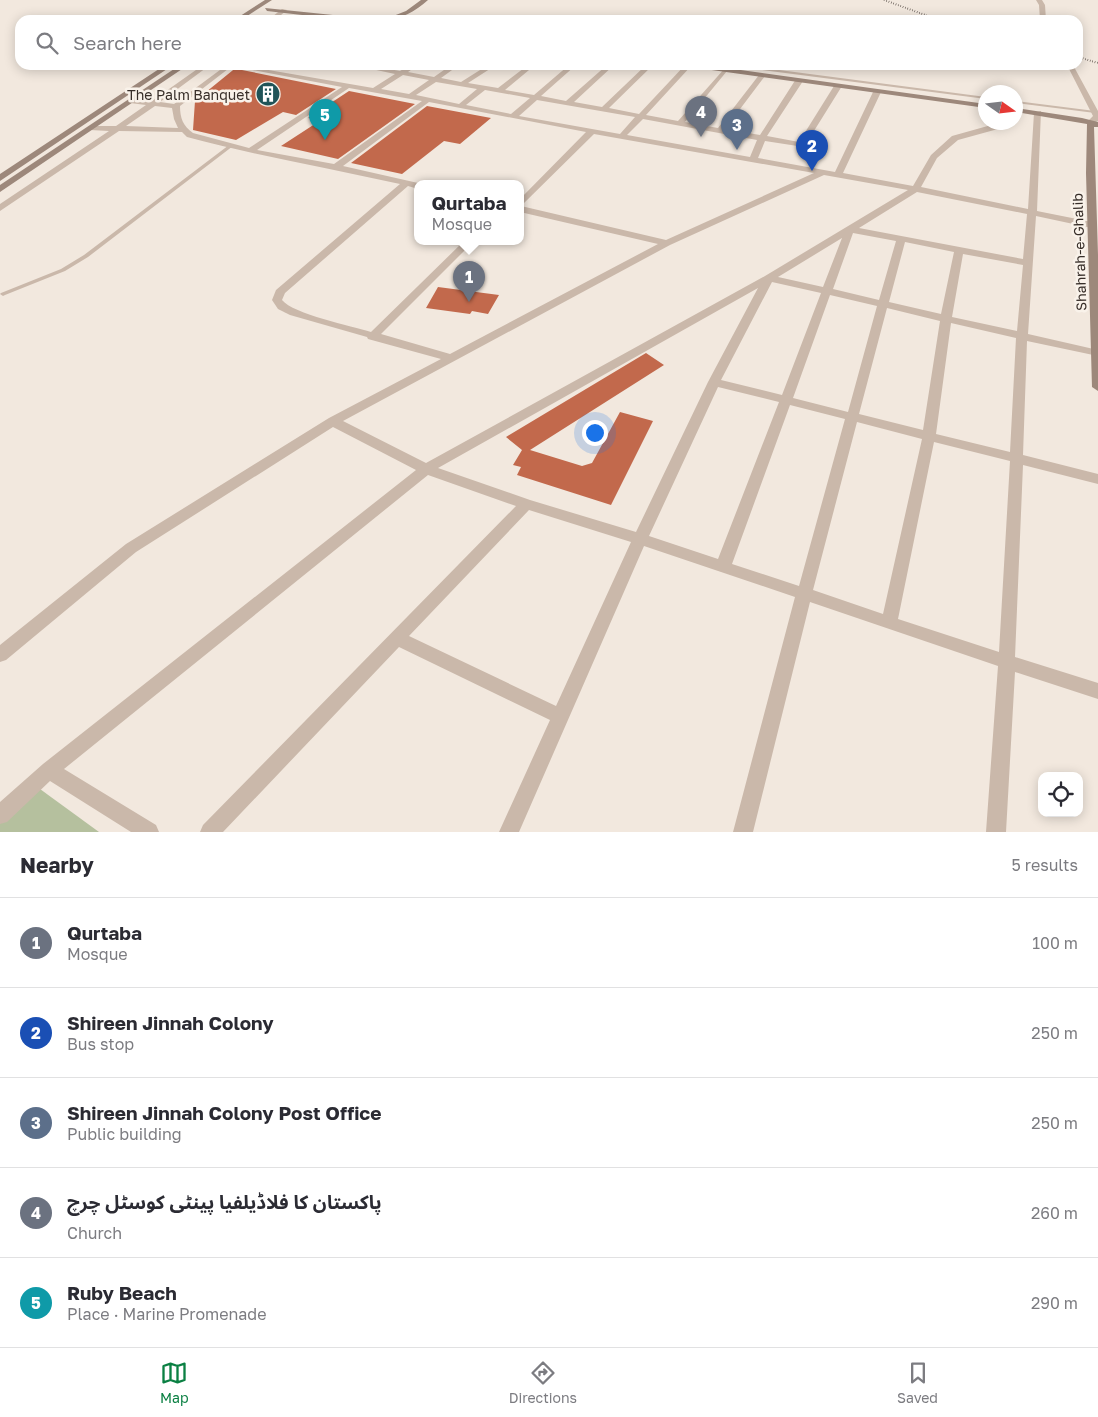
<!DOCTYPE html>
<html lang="en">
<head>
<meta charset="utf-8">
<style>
  body { margin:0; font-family:"Golos Text","Noto Sans Arabic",sans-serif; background:#f7f7f7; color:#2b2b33 }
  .controls { position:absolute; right:15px; bottom:15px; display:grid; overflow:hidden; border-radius:10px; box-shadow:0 2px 12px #0003 }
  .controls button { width:45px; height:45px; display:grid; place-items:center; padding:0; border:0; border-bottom:1px solid #e1e1e2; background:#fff; color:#2b2b33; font:25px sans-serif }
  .compass { position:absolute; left:978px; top:85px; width:45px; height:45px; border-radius:50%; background:#fff; box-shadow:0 2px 12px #0003; rotate:104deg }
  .you { position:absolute; left:594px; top:432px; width:18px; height:18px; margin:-12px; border:4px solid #fff; border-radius:50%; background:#1a73e8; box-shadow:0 0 0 8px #1a73e833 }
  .badge { display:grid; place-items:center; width:32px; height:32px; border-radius:50%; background:#0b8043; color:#fff; font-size:16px; font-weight:700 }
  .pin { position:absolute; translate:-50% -41px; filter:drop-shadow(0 1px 2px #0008) }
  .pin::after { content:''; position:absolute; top:26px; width:18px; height:15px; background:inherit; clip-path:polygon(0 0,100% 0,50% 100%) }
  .popup { position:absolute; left:414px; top:180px; width:110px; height:65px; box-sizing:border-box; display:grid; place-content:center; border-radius:10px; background:#fff; filter:drop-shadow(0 1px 4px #0005); font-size:16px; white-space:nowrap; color:#7c7c81 }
  .popup b { font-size:19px; color:#2b2b33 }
  .popup::after { content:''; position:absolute; left:50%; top:100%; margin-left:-10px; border:10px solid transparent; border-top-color:#fff }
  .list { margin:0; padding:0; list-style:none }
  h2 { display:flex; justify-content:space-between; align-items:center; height:65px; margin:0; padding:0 20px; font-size:21px }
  h2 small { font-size:16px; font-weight:400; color:#7c7c81 }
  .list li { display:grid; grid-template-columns:32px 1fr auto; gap:15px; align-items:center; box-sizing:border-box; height:90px; padding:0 20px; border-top:1px solid #e1e1e2 }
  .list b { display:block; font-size:19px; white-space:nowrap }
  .list p { margin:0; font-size:16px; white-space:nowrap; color:#7c7c81 }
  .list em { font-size:16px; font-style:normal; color:#7c7c81 }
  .icon { flex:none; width:28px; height:28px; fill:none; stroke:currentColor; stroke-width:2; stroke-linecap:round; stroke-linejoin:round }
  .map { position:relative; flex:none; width:1098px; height:832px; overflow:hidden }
  .search { position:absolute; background:#fff; box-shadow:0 2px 12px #0003; left:15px; right:15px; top:15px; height:55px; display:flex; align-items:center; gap:12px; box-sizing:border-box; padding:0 18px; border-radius:15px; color:#7c7c81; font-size:19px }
  .sheet { height:515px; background:#fff }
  nav { display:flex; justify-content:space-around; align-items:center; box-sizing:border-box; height:70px; border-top:1px solid #e1e1e2; background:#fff; font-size:14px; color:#7c7c81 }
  nav a { display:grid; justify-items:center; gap:2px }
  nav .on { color:#0b8043 }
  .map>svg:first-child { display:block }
  .green { fill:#b5c09e }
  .building { fill:#c2694c }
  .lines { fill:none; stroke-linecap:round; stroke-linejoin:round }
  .lane { fill:#cab8aa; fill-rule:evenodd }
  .street { fill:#cab8aa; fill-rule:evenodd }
  .secondary { fill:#9d887b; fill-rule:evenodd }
  .rail { stroke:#372e29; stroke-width:2; stroke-dasharray:0.5 2; stroke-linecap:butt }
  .labels { text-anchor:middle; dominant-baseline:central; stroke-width:5; stroke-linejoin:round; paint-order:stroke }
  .far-poi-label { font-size:14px; fill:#372e29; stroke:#f9f2ea; text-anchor:end }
  .far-street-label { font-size:14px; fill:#372e29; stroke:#f9f2ea }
</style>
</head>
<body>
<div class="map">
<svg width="1098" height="832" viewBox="0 0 1098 832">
  <rect width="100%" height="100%" fill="#f2e8de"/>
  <path class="green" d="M 29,781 L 99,832 L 0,832 L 0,808 Z"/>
  <path class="building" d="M 238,66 L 242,70 L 336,89 L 296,115 L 283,112 L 236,140 L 193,130 L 195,101 Z
    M 349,91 L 415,104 L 338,159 L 281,146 L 321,120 L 308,118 Z
    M 427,106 L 491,118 L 460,144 L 444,141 L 402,174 L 351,163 Z
    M 438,287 L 499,295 L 488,314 L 472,311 L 470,314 L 426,308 Z
    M 646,353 L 664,365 L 530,450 L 582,466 L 592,463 L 620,412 L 653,421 L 611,505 L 517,475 L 521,467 L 513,465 L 522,450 L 506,437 Z"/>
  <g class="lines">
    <path class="lane" d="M 730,65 L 741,65 L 986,97 L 986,99 L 732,66 Z
      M 1016,101 L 1095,111 L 1097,112 L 1095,113 L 1016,103 Z
      M 229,145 L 233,146 L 88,257 L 65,271 L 5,295 L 3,296 L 0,294 L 1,293 L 61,269 L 84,255 Z"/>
    <path class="street" d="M 1036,0 L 1042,0 L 1045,5 L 1046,20 L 1040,20 L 1039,5 Z
      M 282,9 L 287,10 L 275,20 L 268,20 Z
      M 203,65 L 210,65 L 160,102 L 174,104 L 224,67 L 228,67 L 228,69 L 180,106 C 180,118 183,126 193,133 L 249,148 L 342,87 L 242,68 L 239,65 L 373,88 L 395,74 L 353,65 L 367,65 L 400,71 L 410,65 L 418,65 L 408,72 L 434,77 L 451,65 L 459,65 L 441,78 L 461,82 L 488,65 L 496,65 L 468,83 L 498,88 L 528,65 L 535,65 L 505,90 L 534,95 L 569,65 L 576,65 L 541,96 L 566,101 L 607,65 L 614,65 L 574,102 L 602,107 L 646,65 L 653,65 L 609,108 L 639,114 L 685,65 L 692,65 L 646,115 L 678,121 L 725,68 L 728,70 L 727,71 L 685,122 L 718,128 L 759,75 L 761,74 L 765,76 L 725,129 L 760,135 L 796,79 L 799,79 L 803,81 L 767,136 L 799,142 L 834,86 L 838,84 L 842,86 L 804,147 L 765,141 L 758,158 L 835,172 L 873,92 L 877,90 L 881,92 L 843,173 L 913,186 L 931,155 L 952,136 L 1002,122 L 1016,122 L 1016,120 L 1016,124 L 958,140 L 937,158 L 921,187 L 1028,209 L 1034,113 L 1041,111 L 1037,211 L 1092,222 L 1097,225 L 1092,228 L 1036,216 L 1028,334 L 1098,350 L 1098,356 L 1027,341 L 1023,455 L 1098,474 L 1098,484 L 1023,465 L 1015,657 L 1098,683 L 1098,699 L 1015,672 L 1006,832 L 986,832 L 998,666 L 810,602 L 753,832 L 733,832 L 795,597 L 644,546 L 519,832 L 499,832 L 550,720 L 399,647 L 223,832 L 200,832 L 203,825 L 516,506 L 428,475 L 64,769 L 156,825 L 159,832 L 131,832 L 50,781 L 7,822 L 0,824 L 0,802 L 43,764 L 416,470 L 333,427 L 136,552 L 6,660 L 0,662 L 0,645 L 126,544 L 329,418 L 441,359 L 368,339 L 367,337 L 290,315 L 278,309 L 272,300 L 276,290 L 400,184 C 329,168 258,156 187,137 L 182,132 L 119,131 L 0,211 L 0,204 L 109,131 L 90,130 L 90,126 L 116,126 L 146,105 L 130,103 L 130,99 L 152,101 ZM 403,75 L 429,80 L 409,94 L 381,89 ZM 436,82 L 477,89 L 459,104 L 416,95 ZM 349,88 L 422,101 L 334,164 L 257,150 ZM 485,90 L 530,98 L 511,114 L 466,105 ZM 537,100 L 635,117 L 620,134 L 519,116 ZM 429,102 L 586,132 L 520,199 L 520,212 L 658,244 L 450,354 L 381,334 L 474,241 L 464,241 L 371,332 C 352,326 293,314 282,300 L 285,293 L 408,186 L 418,189 L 418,183 L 343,166 ZM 155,106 L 172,108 L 174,119 L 178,128 L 126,126 ZM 643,119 L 757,140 L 750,157 L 627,135 ZM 594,134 L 814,173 L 666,240 L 521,206 ZM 824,175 L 908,190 L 765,276 L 426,463 L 343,421 L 670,245 ZM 917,192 L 1027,214 L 1023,259 L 859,228 ZM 853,233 L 896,241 L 879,300 L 833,289 ZM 842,238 L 823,287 L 778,277 ZM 905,242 L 954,252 L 941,314 L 889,302 ZM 963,254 L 1023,265 L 1017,331 L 952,317 ZM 772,282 L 821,293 L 782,395 L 721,380 ZM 758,288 L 708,382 L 636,532 L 530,500 L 438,468 ZM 830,295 L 877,306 L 848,412 L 793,398 ZM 887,308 L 940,321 L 923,430 L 859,414 ZM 951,323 L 1016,338 L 1010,452 L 936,434 ZM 718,387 L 779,402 L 718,559 L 649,536 ZM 790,405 L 845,419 L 799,586 L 732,564 ZM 857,422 L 922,439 L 883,614 L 813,590 ZM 934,442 L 1010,461 L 999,652 L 898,619 ZM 529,510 L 631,542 L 556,706 L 409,636 Z
      M 1067,65 L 1073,65 L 1098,111 L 1098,121 L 1091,124 L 1087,122 L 1093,116 Z"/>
    <path class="secondary" d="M 265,0 L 272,0 L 241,20 L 234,20 Z
      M 421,0 L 428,0 C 416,11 400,20 383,20 L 406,11 Z
      M 265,8 L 362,18 L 365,20 L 346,20 L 267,11 Z
      M 165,65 L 173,65 L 0,181 L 0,174 Z
      M 180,65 L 188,65 L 0,192 L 0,185 Z
      M 687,65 L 705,65 L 986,104 L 986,108 L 690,67 Z
      M 1016,108 L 1082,118 L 1098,122 L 1098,127 L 1094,127 L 1098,255 L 1098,391 L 1092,387 L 1086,173 L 1087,124 L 1016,112 Z"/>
    <path class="rail" d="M 884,0 L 939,20
      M 1078,57 L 1098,63"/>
  </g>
  <defs>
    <symbol id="building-disc" viewBox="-11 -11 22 22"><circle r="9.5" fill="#205458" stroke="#f9f2ea"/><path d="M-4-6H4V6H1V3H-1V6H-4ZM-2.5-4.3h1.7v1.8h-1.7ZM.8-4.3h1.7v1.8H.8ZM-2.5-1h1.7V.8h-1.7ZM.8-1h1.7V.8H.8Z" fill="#fff"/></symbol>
  </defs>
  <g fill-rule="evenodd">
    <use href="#building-disc" x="254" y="80" width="28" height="28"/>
  </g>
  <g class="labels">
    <g class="far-poi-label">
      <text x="250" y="94">The Palm Banquet</text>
    </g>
    <g class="far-street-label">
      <text transform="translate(1079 252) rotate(-92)">Shahrah-e-Ghalib</text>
    </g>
  </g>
</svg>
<div class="controls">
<button><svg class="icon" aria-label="locate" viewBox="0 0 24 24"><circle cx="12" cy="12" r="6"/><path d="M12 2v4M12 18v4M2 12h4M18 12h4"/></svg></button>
</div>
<svg class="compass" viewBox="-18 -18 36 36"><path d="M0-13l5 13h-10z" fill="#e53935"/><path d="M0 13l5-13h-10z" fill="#7c7c81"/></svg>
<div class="you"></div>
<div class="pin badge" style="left:469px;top:302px;background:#6b7280">1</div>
<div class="popup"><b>Qurtaba</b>Mosque</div>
<div class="pin badge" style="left:812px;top:171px;background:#1a4fb4">2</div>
<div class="pin badge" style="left:737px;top:150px;background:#5c6f8a">3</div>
<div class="pin badge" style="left:701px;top:137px;background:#6b7280">4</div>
<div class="pin badge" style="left:325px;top:140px;background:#0f9aa8">5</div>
<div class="search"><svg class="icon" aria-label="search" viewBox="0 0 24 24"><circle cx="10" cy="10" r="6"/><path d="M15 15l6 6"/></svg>Search here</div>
</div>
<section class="sheet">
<h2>Nearby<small>5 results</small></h2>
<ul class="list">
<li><span class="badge" style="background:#6b7280">1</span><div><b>Qurtaba</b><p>Mosque</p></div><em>100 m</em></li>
<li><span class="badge" style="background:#1a4fb4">2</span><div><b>Shireen Jinnah Colony</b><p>Bus stop</p></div><em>250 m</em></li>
<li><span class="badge" style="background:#5c6f8a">3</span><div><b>Shireen Jinnah Colony Post Office</b><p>Public building</p></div><em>250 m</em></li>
<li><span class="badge" style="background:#6b7280">4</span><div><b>پاکستان کا فلاڈیلفیا پینٹی کوسٹل چرچ</b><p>Church</p></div><em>260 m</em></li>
<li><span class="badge" style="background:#0f9aa8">5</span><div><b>Ruby Beach</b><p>Place · Marine Promenade</p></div><em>290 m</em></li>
</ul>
</section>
<nav>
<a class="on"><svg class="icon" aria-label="map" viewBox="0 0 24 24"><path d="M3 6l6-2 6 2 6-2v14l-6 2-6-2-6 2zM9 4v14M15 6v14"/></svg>Map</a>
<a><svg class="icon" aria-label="directions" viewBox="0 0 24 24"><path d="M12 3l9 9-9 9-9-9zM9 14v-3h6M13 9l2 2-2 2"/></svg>Directions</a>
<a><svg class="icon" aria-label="saved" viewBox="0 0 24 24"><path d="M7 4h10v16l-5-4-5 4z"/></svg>Saved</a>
</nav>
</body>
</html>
